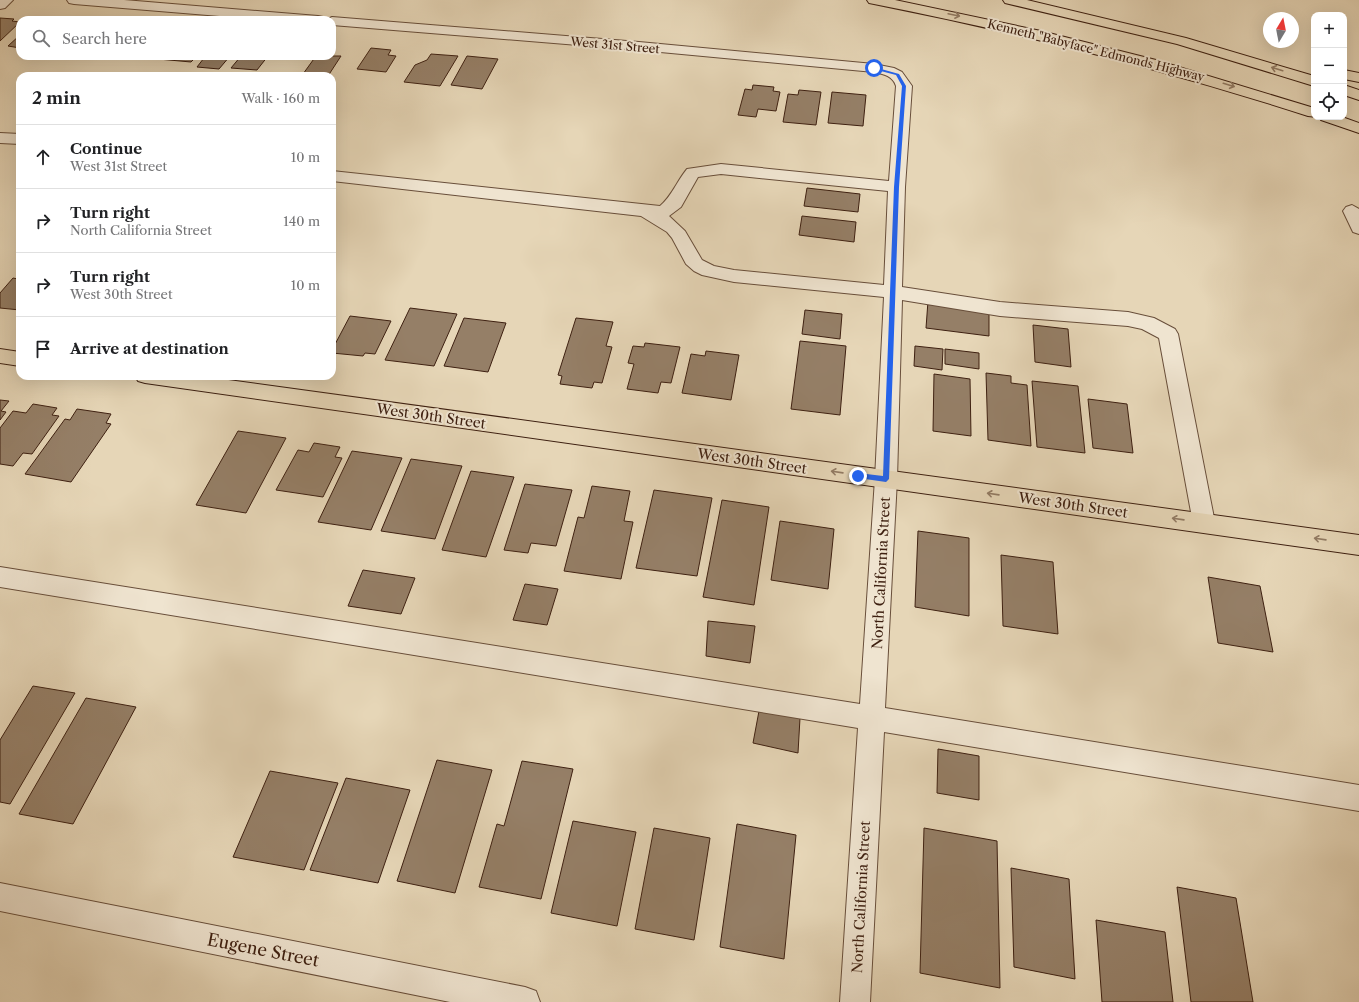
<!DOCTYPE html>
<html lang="en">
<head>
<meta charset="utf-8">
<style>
  body { margin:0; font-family:"Libre Caslon Text",serif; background:#f6f6f6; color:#202124 }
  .controls { position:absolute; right:12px; top:12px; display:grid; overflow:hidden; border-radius:8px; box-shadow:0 4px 16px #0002 }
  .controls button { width:36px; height:36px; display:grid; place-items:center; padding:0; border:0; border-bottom:1px solid #e0e0e0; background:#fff; color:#202124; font:20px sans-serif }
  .compass { position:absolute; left:1263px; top:12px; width:36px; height:36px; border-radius:50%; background:#fff; box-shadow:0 4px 16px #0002; rotate:10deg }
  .stop { position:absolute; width:12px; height:12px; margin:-9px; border:3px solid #2563eb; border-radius:50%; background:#fff }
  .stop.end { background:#2563eb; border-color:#fff; box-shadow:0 1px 4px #0008 }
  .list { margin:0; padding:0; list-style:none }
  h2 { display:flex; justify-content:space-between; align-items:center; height:52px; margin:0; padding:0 16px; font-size:17px }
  h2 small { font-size:13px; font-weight:400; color:#757577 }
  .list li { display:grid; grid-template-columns:26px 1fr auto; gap:12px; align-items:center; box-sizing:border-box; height:64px; padding:0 16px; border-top:1px solid #e0e0e0 }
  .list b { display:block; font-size:15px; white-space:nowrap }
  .list p { margin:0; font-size:13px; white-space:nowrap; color:#757577 }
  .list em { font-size:13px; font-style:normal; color:#757577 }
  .icon { flex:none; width:22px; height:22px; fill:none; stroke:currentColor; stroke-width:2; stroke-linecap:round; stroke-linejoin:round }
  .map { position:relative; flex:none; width:1359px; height:1002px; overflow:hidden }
  .search { position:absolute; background:#fff; box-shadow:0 4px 16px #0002; left:16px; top:16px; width:320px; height:44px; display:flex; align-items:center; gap:10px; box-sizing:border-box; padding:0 14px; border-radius:12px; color:#757577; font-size:15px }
  .panel { position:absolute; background:#fff; box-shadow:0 4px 16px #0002; left:16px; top:72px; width:320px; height:308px; border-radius:12px }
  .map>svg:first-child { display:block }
  .building { fill:#957f67; stroke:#3e2011 }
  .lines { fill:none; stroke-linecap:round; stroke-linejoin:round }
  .minor-casing { stroke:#684e3a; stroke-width:2 }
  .major-casing { stroke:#3e2011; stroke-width:2 }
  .highway-casing { stroke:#3e2011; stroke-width:2 }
  .minor { fill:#efe4d0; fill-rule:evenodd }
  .major { fill:#e6d6b7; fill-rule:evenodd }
  .highway { fill:#e6d6b7; fill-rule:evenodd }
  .oneway { stroke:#927b64 }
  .route { fill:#2563eb }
  .labels { text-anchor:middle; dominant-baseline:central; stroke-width:4; stroke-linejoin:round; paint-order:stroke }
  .far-street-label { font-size:12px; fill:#3e2011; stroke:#efe4d0 }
  .street-label { font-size:14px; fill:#3e2011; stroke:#efe4d0 }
  .near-street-label { font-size:17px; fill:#3e2011; stroke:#efe4d0 }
</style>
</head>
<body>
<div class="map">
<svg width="1359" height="1002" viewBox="0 0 1359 1002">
  <rect width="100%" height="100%" fill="#e6d6b7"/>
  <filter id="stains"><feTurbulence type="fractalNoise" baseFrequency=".005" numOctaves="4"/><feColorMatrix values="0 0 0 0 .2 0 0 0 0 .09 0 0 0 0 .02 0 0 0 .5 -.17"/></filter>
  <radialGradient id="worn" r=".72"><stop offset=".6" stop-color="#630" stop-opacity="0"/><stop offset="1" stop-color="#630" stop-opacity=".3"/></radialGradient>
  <path class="building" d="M 40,17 L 71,20 L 36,20 Z
    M 0,18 L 14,19 L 12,21 L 20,22 L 0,41 Z
    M 20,35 L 20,48 L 8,46 Z
    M 371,48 L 391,50 L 388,55 L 396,56 L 386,72 L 357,69 Z
    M 431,54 L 458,56 L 440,86 L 404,82 L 415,65 L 427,60 Z
    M 123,56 L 155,56 L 153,59 Z
    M 161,56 L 197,56 L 191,62 L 158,59 Z
    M 199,56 L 230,56 L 219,69 L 197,67 L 204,58 L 197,58 Z
    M 241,56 L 268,56 L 257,70 L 231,68 Z
    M 316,56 L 341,56 L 328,76 L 303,74 Z
    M 467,56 L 498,59 L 482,89 L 451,85 Z
    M 753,85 L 774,87 L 773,91 L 780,92 L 776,111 L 758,109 L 756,117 L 738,115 L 745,89 L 752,90 Z
    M 799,90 L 821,92 L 816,125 L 783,122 L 788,94 L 798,95 Z
    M 832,92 L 866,95 L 863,126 L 828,123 Z
    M 807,188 L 860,194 L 858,212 L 804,206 Z
    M 802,216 L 856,222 L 854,242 L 799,235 Z
    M 20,277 L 20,310 L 0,308 L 0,293 L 13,278 L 18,279 Z
    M 928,301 L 989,309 L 989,336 L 926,328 Z
    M 410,308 L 457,314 L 434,366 L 385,360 Z
    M 805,310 L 842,314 L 840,339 L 802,334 Z
    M 350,316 L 391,321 L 375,354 L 365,353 L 363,356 L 332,353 L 332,350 Z
    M 464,318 L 506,323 L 488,372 L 444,366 Z
    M 576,318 L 613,322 L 606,346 L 612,347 L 602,383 L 594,382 L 592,388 L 560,384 L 562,376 L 558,375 Z
    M 1033,325 L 1068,329 L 1071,367 L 1035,362 Z
    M 800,341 L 846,346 L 840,415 L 791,409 Z
    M 645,343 L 680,347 L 671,383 L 661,382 L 658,393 L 627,389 L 634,364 L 628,363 L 633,346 L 644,347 Z
    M 915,346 L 943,349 L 942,370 L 914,366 Z
    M 945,349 L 979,353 L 979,369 L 945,364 Z
    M 706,351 L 739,355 L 731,400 L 682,393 L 691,354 L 705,356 Z
    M 986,373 L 1011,376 L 1011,383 L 1027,385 L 1031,446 L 988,440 Z
    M 934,374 L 970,379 L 971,436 L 933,431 Z
    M 1032,381 L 1078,386 L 1085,453 L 1037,447 Z
    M 1088,399 L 1127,404 L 1133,453 L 1093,448 Z
    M 0,400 L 9,401 L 1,411 L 6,412 L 0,420 Z
    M 33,404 L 57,408 L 52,415 L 59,416 L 32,454 L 23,453 L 13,466 L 0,464 L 0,428 L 13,411 L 26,413 Z
    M 77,409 L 111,414 L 106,423 L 111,424 L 71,482 L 25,474 L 65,419 L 70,420 Z
    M 238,431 L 286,438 L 246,513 L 196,505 Z
    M 314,443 L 340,447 L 335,457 L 342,458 L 323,497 L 276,490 L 298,450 L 309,452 Z
    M 352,451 L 402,458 L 371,530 L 318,522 Z
    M 411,459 L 462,466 L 435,539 L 381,531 Z
    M 471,471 L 514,477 L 486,557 L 442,550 Z
    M 525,484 L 572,490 L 556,546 L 531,543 L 528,553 L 504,550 Z
    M 592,486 L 630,491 L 624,521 L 633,522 L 621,579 L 564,571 L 578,517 L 584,518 Z
    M 654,490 L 712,498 L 697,576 L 636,568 Z
    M 722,500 L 769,507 L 754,605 L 703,597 Z
    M 780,521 L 834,529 L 828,589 L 771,580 Z
    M 918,531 L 969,538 L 969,616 L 915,607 Z
    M 1001,555 L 1053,562 L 1058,634 L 1003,626 Z
    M 363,570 L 415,578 L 401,614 L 348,606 Z
    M 1208,577 L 1260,586 L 1273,652 L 1218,643 Z
    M 525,584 L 558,589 L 547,625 L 513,620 Z
    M 708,621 L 755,626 L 750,663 L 706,656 Z
    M 33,686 L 75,693 L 10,804 L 0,802 L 0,740 Z
    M 86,698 L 136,707 L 73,824 L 19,814 Z
    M 759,711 L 800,718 L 798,753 L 753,743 Z
    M 938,749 L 979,756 L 979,800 L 937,793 Z
    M 437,760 L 492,770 L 455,893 L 397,881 Z
    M 522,761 L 573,769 L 541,899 L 479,887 L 497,824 L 504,826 Z
    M 270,771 L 338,783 L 304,870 L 233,857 Z
    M 346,778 L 410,790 L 378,883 L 310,870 Z
    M 573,821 L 636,832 L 617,926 L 551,913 Z
    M 737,824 L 796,835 L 784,959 L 720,947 Z
    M 654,828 L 710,838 L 694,940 L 635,929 Z
    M 924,828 L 997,841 L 1000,988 L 920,973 Z
    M 1011,868 L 1069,879 L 1075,979 L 1014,967 Z
    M 1177,887 L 1236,898 L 1253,1002 L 1191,1002 Z
    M 1096,920 L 1165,932 L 1173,1002 L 1102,1002 Z"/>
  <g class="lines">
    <defs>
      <path id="minor" d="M 0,0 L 13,0 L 5,8 L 0,9 Z
        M 67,0 L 124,0 L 318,16 L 323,17 L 325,20 L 267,20 L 74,4 L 69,3 Z
        M 332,17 L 639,42 L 874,64 L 894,68 L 902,72 L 912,86 L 905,187 L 902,287 L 1000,302 L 1128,312 L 1154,318 L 1175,329 L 1178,334 L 1215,523 L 1212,530 L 1204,532 L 1196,530 L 1193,523 L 1159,338 L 1142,329 L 1128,326 L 1000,316 L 902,300 L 897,479 L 885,708 L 1359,785 L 1359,811 L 884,732 L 870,1002 L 840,1002 L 858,728 L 0,587 L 0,567 L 860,704 L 875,479 L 884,297 L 734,282 L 702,275 L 694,271 L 686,264 L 672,238 L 667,232 L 641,216 L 332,181 L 332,171 L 660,206 C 672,196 677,181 687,169 L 721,164 L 889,181 L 896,86 C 893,76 884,74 874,72 L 639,50 L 332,25 L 332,20 L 326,20 ZM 721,174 L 888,191 L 884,285 L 734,270 L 714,266 L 702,260 L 685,231 L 669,216 L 681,207 L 698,177 Z
        M 0,133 L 20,134 L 20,144 L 0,143 Z
        M 1352,205 L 1359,209 L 1359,234 L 1353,232 L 1343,211 L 1346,207 Z
        M 0,883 L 525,987 L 536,991 L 540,1002 L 450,1002 L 0,911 Z"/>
      <path id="major" d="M 0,349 L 20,352 L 20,366 L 0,363 Z
        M 135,376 L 199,376 L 1359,535 L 1359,555 L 145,383 L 138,381 Z"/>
      <path id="highway" d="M 867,0 L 895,0 L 1041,31 L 1156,60 L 1314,108 L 1314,117 L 1317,117 L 1308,116 C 1166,70 1021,33 874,4 L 869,3 Z
        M 1003,0 L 1027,0 L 1186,38 L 1314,76 L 1314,86 L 1177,44 L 1005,3 Z
        M 1344,70 L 1359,73 L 1359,82 L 1344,79 Z
        M 1344,85 L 1359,90 L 1359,100 L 1344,95 Z
        M 1319,117 L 1342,117 L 1359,123 L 1359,133 L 1321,120 Z"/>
    </defs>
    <use href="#minor" class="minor-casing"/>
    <use href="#major" class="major-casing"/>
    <use href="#highway" class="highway-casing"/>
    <use href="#minor" class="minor"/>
    <use href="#major" class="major"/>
    <use href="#highway" class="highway"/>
  </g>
  <defs><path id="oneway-shaft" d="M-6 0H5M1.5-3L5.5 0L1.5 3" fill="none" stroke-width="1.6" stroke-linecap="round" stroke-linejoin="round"/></defs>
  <g class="oneway">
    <use href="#oneway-shaft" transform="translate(954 15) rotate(12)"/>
    <use href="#oneway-shaft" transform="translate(1277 69) rotate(-163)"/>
    <use href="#oneway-shaft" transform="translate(1229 85) rotate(17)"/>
    <use href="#oneway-shaft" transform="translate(837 472) rotate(-172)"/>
    <use href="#oneway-shaft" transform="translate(993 494) rotate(-172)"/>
    <use href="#oneway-shaft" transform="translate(1178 519) rotate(-172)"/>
    <use href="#oneway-shaft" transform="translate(1320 539) rotate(-172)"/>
  </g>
  <path class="route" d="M 874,67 L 899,74 L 906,86 L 899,187 L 889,479 L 886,482 L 858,478 L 855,476 L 858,473 L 883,476 L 894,187 L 902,86 L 896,75 L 873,69 Z"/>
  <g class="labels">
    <g class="far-street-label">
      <text transform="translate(615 45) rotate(5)">West 31st Street</text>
      <text transform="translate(1096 50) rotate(14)">Kenneth "Babyface" Edmonds Highway</text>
    </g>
    <g class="street-label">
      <text transform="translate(431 416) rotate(8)">West 30th Street</text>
      <text transform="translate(752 461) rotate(8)">West 30th Street</text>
      <text transform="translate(1073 505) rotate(8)">West 30th Street</text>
      <text transform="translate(881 573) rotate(-87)">North California Street</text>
      <text transform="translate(861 897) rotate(-87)">North California Street</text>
    </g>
    <g class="near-street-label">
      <text transform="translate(263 950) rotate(11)">Eugene Street</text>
    </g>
  </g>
  <rect width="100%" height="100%" filter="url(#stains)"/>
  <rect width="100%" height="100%" fill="url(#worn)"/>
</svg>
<div class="controls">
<button>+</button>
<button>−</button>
<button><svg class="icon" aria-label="locate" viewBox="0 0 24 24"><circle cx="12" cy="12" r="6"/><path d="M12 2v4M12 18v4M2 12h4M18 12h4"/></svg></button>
</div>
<svg class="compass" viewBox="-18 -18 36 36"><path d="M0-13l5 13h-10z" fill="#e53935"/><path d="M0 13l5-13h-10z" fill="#757577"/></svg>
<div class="stop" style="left:874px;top:68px"></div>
<div class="stop end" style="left:858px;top:476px"></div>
<div class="search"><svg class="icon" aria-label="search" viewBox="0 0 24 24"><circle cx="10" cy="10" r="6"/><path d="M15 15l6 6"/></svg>Search here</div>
<section class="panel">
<h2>2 min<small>Walk · 160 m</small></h2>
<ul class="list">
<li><svg class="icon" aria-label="ahead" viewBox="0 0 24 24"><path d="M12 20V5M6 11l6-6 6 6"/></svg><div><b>Continue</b><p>West 31st Street</p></div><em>10 m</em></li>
<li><svg class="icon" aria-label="right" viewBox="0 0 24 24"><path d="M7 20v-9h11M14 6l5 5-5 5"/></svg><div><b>Turn right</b><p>North California Street</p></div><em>140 m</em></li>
<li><svg class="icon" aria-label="right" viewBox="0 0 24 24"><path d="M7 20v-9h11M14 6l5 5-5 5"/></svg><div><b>Turn right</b><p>West 30th Street</p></div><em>10 m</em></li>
<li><svg class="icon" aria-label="arrive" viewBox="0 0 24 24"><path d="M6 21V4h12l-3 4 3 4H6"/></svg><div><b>Arrive at destination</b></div></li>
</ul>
</section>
</div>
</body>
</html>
